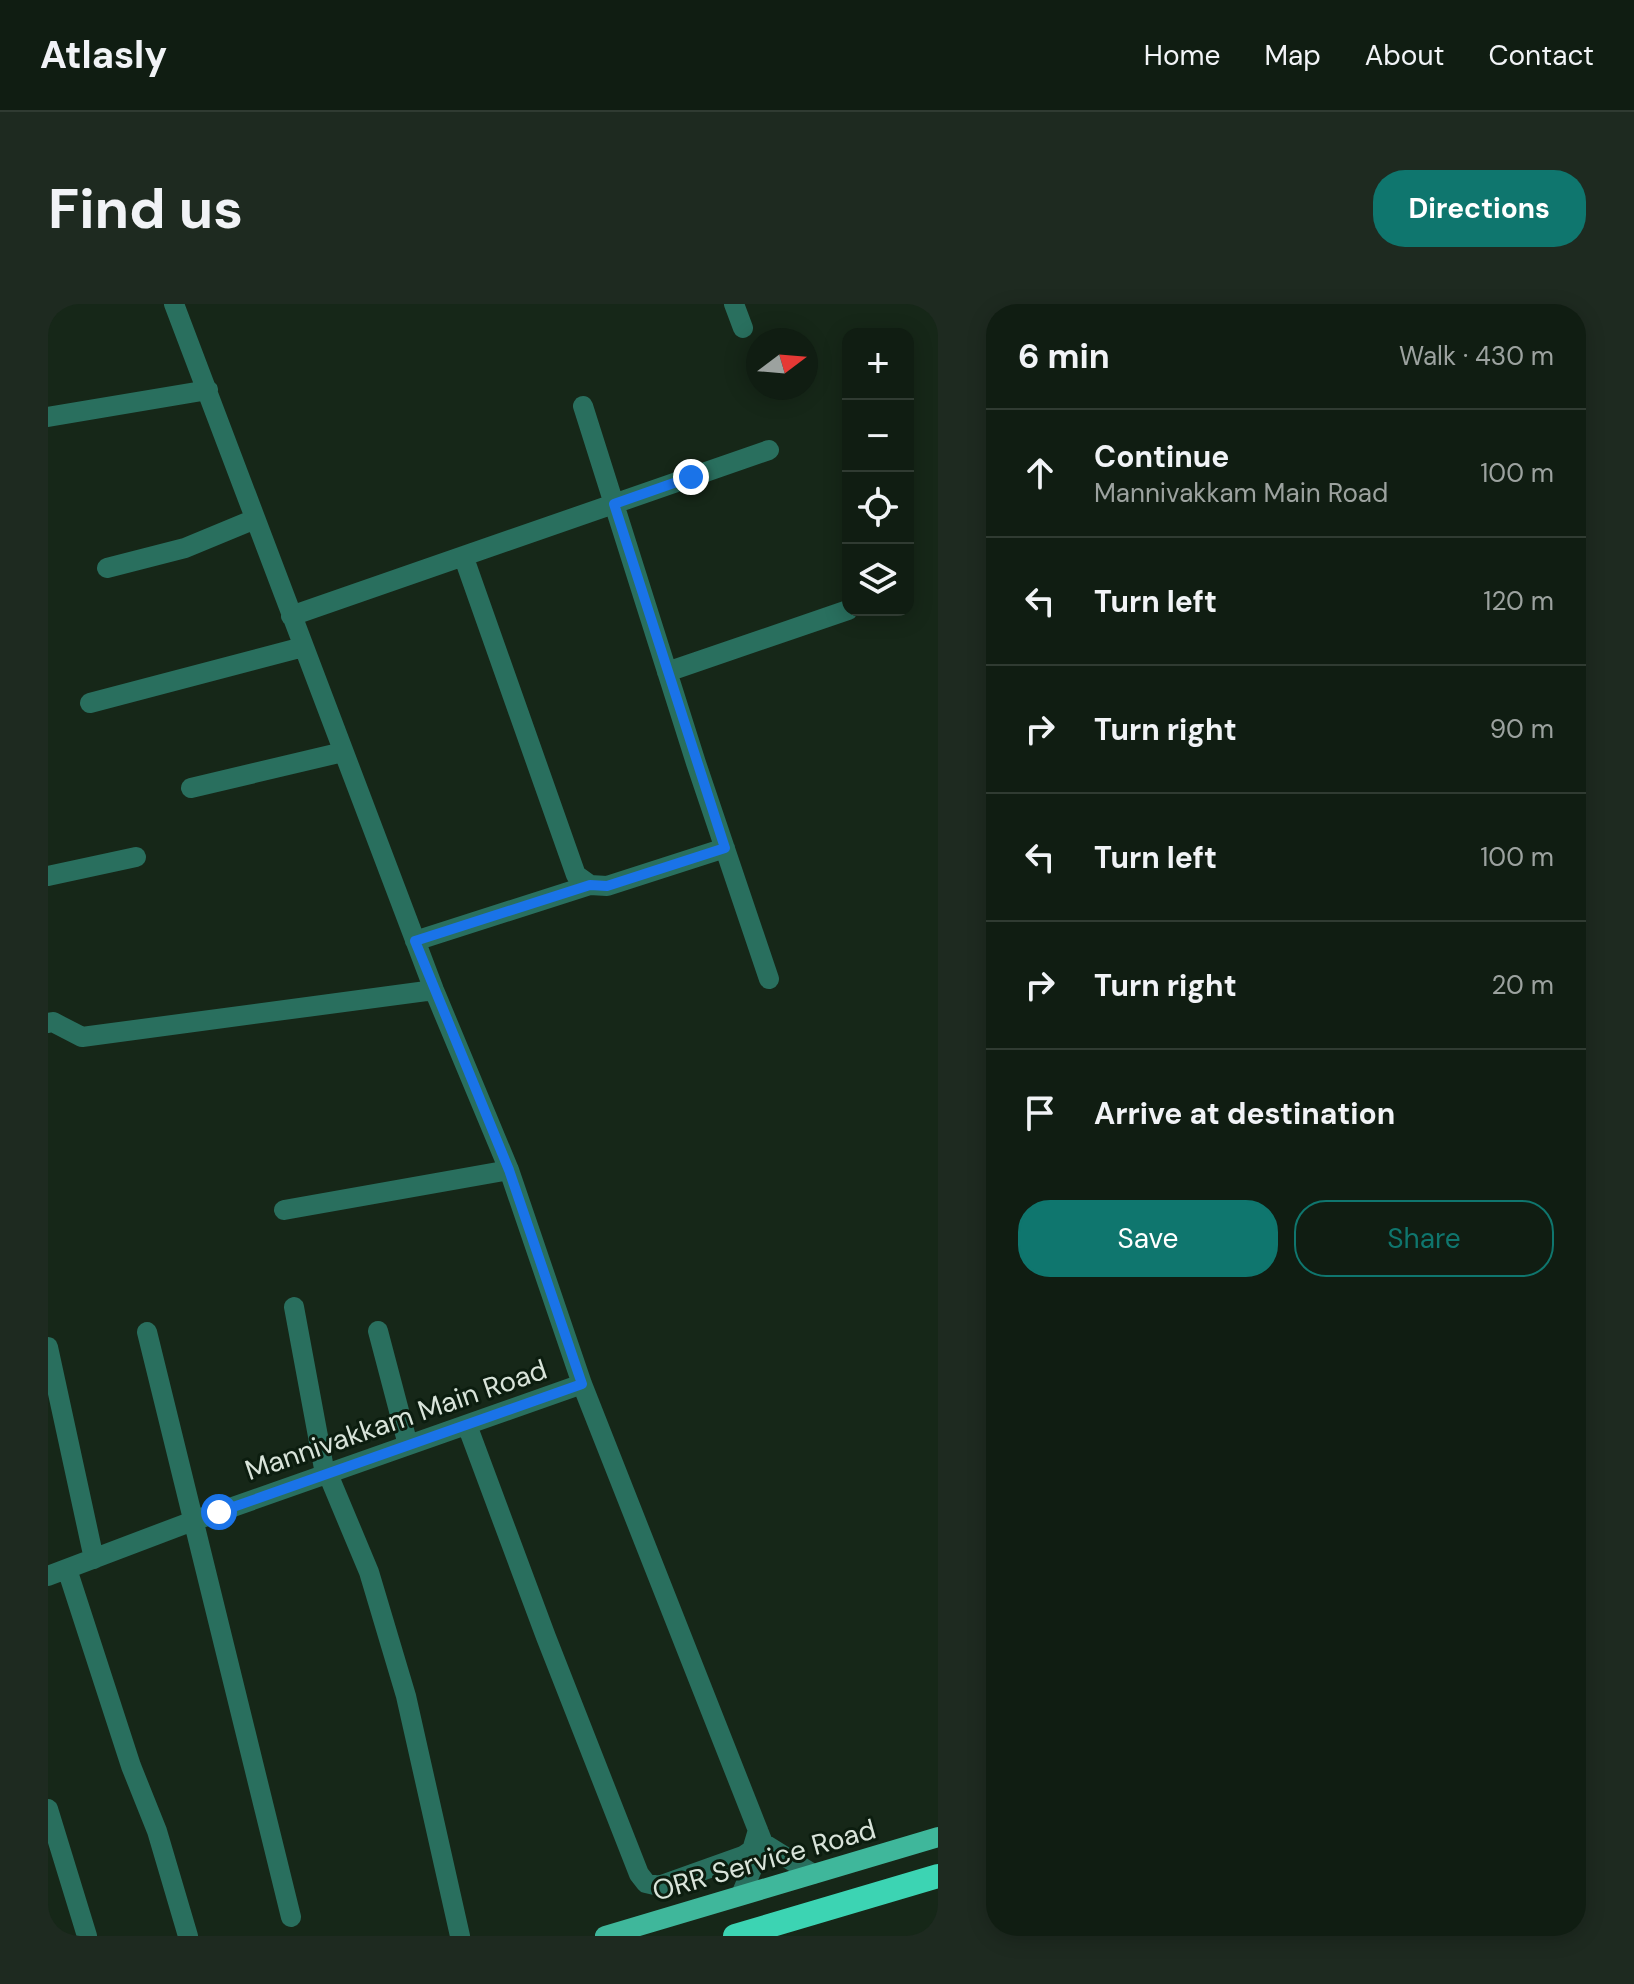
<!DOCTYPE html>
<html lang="en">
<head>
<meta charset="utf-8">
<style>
  body { margin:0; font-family:"DM Sans",sans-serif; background:#1e2a20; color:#f1f3f6 }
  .controls { position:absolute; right:24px; top:24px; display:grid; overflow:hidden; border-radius:16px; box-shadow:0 4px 20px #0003 }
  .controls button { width:72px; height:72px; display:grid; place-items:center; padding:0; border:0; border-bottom:2px solid #303b32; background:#101d12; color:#f1f3f6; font:40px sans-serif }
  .compass { position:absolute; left:698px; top:24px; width:72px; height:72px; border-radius:50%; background:#101d12; box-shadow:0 4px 20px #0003; rotate:74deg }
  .stop { position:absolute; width:24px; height:24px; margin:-18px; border:6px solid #1a73e8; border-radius:50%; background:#fff }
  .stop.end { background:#1a73e8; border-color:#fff; box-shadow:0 2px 8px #0008 }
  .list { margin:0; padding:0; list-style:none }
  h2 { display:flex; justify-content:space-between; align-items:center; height:104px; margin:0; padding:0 32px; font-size:34px }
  h2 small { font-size:26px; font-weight:400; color:#9ca29f }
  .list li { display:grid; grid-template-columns:52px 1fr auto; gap:24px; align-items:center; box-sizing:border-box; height:128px; padding:0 32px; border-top:2px solid #303b32 }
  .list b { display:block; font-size:30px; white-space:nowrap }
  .list p { margin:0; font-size:26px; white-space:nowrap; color:#9ca29f }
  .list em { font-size:26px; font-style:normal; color:#9ca29f }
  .actions { display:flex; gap:16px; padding:24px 32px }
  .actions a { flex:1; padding:18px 0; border:2px solid #0f766e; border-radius:32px; text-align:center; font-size:28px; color:#0f766e }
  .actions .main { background:#0f766e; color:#fff }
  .icon { flex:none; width:44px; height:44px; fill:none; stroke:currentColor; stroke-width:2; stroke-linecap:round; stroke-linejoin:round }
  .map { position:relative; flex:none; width:890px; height:1632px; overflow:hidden; border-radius:32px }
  header { display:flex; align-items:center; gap:48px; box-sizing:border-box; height:112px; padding:0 40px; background:#101d12; border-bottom:2px solid #303b32 }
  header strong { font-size:38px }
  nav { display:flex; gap:44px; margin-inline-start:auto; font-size:28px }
  .intro { display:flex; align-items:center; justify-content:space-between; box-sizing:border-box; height:192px; padding:0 48px }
  h1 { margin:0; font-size:56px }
  .button { padding:20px 36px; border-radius:32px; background:#0f766e; color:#fff; font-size:28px; font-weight:700 }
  main { display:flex; gap:48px; padding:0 48px }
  aside { flex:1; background:#101d12; border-radius:32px; box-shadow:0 4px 20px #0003 }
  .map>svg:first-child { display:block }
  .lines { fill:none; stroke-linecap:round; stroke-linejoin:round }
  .street { stroke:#296f5e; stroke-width:20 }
  .primary { stroke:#3fb79b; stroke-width:20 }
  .highway { stroke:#3cd4b3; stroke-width:24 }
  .route { stroke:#1a73e8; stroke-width:10 }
  .labels { text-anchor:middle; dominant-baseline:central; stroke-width:6; stroke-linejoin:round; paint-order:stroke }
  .street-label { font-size:28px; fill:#d9e4da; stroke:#0c1d0f }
</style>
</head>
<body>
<header>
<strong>Atlasly</strong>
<nav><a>Home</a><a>Map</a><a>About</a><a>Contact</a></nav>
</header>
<div class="intro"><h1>Find us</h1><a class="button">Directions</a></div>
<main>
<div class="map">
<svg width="890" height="1632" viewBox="0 0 890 1632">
  <rect width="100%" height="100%" fill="#162718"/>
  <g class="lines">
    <path class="street" d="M 126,0 L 386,686 L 461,866 L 534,1080 L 715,1539
      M 686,0 L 695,24
      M 535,102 L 648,459 L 721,675
      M 0,113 L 160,86
      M 416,254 L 528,571 L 542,581 L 559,582 L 677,544
      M 59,264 L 137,244 L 207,215
      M 243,312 L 721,146
      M 619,368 L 800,306
      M 42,399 L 255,343
      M 143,484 L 295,448
      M 0,572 L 88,553
      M 367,637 L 542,581
      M 0,719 L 5,718 L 34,733 L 386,686
      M 236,906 L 461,866
      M 246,1003 L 277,1170
      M 330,1027 L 360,1141
      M 99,1028 L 243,1613
      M 0,1043 L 46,1255
      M 419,1121 L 498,1333 L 591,1570 L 598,1579 L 611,1582 L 695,1552 L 704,1546 L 710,1526
      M 280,1170 L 321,1268 L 358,1392 L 412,1632
      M 19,1265 L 83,1462 L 109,1527 L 140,1632
      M 0,1272 L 145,1217 L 534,1080
      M 0,1505 L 39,1632
      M 693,1591 L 715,1539 L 765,1570"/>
    <path class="primary" d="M 557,1632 L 890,1533"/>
    <path class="highway" d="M 687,1632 L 890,1572"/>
  </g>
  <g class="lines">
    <path class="route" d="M 171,1208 L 534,1080 L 461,866 L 367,637 L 542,581 L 559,582 L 677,544 L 566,200 L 643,173"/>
  </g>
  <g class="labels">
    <g class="street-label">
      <text transform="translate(348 1116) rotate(-19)">Mannivakkam Main Road</text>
      <text transform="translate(716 1556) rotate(-16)">ORR Service Road</text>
    </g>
  </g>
</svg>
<div class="controls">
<button>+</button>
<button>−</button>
<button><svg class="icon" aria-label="locate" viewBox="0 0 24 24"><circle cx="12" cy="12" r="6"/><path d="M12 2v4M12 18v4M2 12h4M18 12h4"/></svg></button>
<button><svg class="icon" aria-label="layers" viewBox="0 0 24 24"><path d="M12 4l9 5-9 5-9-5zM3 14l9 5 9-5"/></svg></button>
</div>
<svg class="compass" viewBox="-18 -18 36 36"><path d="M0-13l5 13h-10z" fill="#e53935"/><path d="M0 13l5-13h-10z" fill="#9ca29f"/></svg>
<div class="stop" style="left:171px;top:1208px"></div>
<div class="stop end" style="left:643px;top:173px"></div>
</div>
<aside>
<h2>6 min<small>Walk · 430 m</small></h2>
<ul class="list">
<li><svg class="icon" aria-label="ahead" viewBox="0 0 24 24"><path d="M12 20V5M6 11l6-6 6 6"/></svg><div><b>Continue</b><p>Mannivakkam Main Road</p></div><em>100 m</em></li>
<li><svg class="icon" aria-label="left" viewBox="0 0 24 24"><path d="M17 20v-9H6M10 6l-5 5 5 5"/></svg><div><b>Turn left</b></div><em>120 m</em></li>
<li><svg class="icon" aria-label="right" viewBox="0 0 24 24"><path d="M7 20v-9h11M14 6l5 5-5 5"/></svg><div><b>Turn right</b></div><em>90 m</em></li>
<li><svg class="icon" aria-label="left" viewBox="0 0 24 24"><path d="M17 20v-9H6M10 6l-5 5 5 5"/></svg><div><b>Turn left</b></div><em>100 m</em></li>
<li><svg class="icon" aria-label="right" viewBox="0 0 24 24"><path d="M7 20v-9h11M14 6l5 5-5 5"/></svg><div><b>Turn right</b></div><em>20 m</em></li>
<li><svg class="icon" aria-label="arrive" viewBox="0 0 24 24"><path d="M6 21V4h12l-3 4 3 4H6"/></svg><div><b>Arrive at destination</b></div></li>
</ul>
<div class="actions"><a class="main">Save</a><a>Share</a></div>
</aside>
</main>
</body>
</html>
